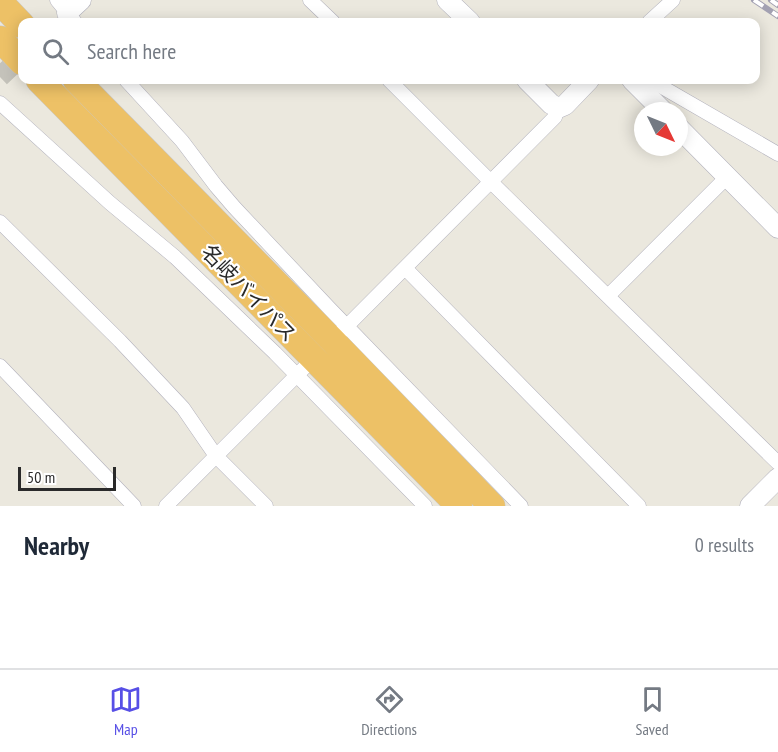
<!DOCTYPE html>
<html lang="en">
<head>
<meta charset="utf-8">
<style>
  body { margin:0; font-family:"PT Sans Narrow","Noto Sans JP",sans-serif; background:#f2f2f3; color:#1f2937 }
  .compass { position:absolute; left:634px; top:102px; width:54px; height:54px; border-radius:50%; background:#fff; box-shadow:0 3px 15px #0003; rotate:133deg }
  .scale { position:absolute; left:18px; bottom:15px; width:98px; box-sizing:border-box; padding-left:6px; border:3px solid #2a2a2a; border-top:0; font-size:16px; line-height:21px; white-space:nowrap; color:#2a2a2a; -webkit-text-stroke:4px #fff; paint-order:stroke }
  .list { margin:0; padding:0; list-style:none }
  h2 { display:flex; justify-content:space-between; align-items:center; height:78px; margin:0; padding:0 24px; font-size:26px }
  h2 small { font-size:20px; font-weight:400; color:#747a83 }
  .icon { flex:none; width:33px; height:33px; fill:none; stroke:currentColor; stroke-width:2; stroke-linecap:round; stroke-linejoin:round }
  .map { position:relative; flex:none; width:778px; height:506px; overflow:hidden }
  .search { position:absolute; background:#fff; box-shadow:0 3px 15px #0003; left:18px; right:18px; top:18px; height:66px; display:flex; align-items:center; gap:15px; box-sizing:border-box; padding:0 21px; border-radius:12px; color:#747a83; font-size:22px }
  .sheet { height:162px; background:#fff }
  nav { display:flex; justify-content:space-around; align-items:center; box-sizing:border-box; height:84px; border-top:2px solid #e0e1e3; background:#fff; font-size:16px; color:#747a83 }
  nav a { display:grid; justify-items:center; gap:3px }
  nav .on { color:#574fe6 }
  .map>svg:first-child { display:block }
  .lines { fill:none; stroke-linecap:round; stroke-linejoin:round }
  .secondary-tunnel { stroke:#c4c2ba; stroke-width:20; stroke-dasharray:20 10; stroke-linecap:butt }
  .street-casing { stroke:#b2b1bc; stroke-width:15 }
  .secondary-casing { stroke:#b2b1bc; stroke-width:21 }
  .highway-casing { stroke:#c8c8c8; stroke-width:27 }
  .street { stroke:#fff; stroke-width:14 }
  .secondary { stroke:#fff; stroke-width:20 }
  .highway { stroke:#edc166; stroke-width:26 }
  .rail-casing { stroke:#a3a1b2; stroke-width:6 }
  .rail { stroke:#fff; stroke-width:4; stroke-dasharray:11; stroke-linecap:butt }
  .labels { text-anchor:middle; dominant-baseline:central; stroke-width:4.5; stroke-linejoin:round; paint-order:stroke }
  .street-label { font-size:21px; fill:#2a2a2a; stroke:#fff }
</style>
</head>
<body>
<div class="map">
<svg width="778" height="506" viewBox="0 0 778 506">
  <rect width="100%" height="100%" fill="#ebe8de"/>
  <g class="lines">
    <path class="secondary-tunnel" d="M 0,77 L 22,56"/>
    <defs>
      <path id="street" d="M 57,0 L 75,22
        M 310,0 L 333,22
        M 649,22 L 673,0
        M 126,80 L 182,141 L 216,186 L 234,207 L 330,309 L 521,506
        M 389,80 L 490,181 L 778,463
        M 632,80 L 650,80 L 778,154
        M 0,103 L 110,203 L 175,257 L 275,353 L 425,506
        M 0,222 L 120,341 L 183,408 L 216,456 L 266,506
        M 405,268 L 639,506
        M 608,296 L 727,177
        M 341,332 L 555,117 L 558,108
        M 0,366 L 134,506
        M 166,506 L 313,359"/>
      <path id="secondary" d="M 447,0 L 470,22
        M 67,13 L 81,0
        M 527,80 L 551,104 L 558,108 L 565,105 L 589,80
        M 632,80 L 663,111
        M 679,128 L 778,228
        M 750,506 L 778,478"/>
      <path id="highway" d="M 0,2 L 22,25
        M 0,39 L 22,62
        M 39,80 L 459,506
        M 76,80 L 332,340 L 492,506"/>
    </defs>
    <use href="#street" class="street-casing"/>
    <use href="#secondary" class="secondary-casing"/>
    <use href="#highway" class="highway-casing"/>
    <use href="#street" class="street"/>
    <use href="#secondary" class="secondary"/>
    <use href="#highway" class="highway"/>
    <defs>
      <path id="rail" d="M 754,0 L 778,16
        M 771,0 L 778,5"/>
    </defs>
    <use href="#rail" class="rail-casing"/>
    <use href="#rail" class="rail"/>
  </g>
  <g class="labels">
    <g class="street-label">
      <text transform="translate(249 293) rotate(46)">名岐バイパス</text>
    </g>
  </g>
</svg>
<svg class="compass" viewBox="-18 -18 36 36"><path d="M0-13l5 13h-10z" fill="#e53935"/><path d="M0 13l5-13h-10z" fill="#747a83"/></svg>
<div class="scale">50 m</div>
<div class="search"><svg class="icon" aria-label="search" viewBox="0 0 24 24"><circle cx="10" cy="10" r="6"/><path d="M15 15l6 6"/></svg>Search here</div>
</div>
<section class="sheet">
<h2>Nearby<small>0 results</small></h2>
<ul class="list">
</ul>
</section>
<nav>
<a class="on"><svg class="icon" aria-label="map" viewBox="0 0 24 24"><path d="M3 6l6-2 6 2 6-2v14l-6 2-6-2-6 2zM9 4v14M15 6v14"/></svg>Map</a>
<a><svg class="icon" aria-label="directions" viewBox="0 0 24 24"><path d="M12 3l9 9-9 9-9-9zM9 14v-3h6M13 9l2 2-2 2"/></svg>Directions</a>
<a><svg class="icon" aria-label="saved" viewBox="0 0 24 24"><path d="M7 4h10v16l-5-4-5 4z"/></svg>Saved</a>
</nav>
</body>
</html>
